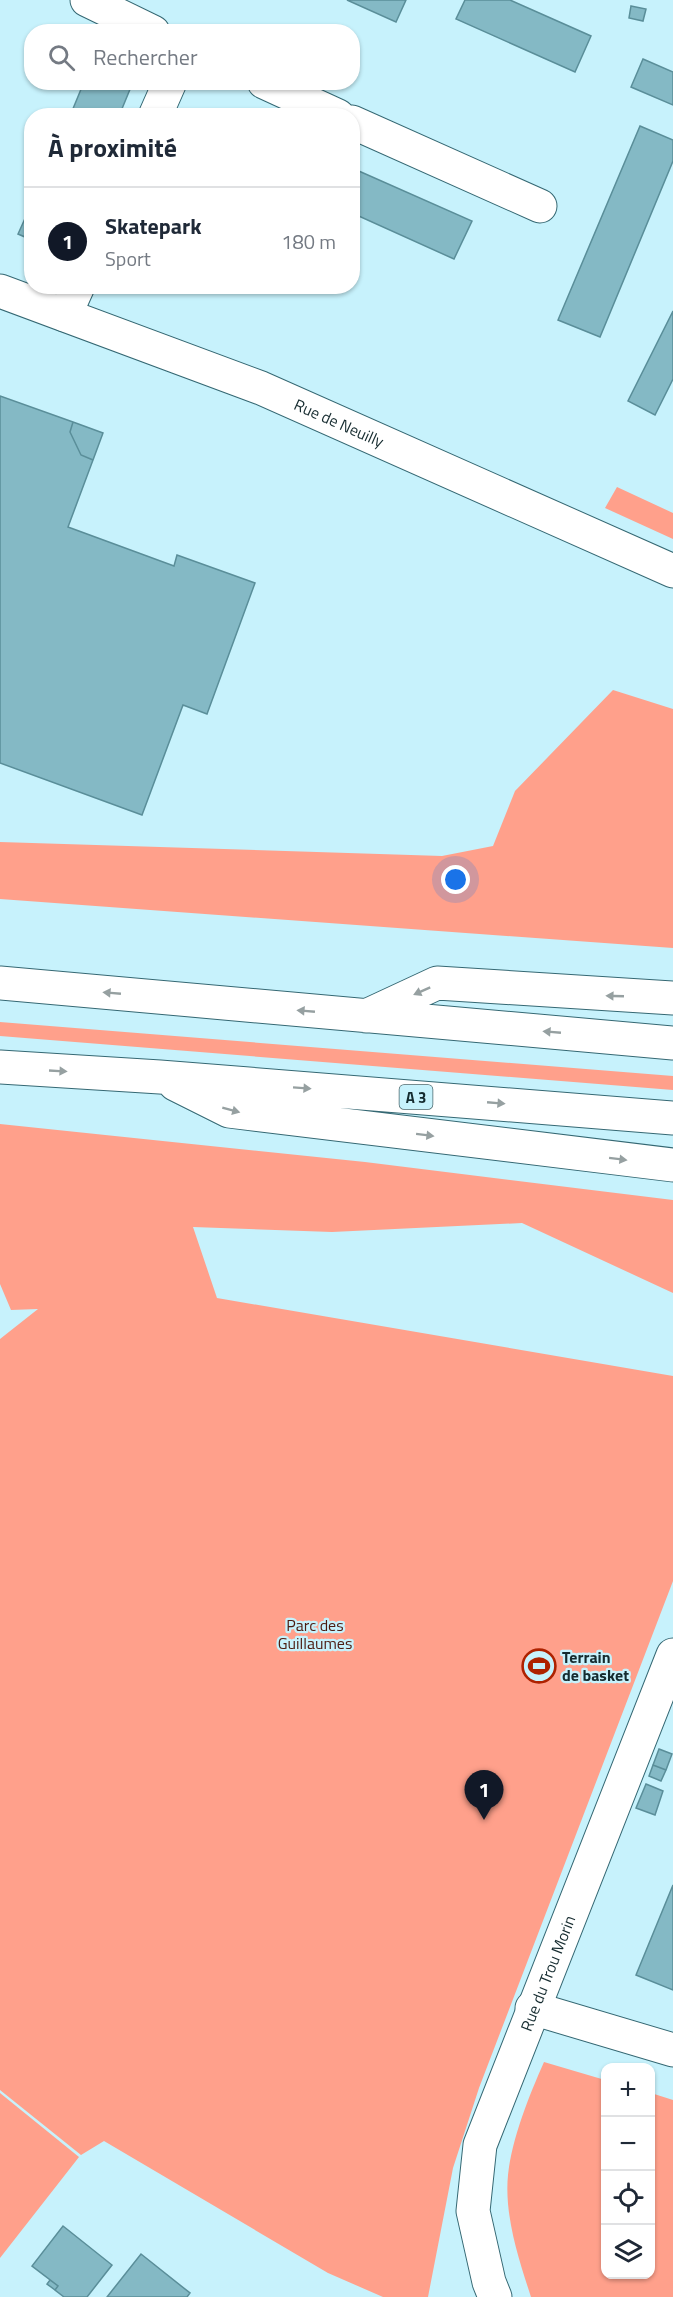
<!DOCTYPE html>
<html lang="fr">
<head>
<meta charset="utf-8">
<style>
  body { margin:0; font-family:"Titillium Web",sans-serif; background:#f6f6f7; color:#1f2937 }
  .controls { position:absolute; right:18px; bottom:18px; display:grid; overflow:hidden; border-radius:12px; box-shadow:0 2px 4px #0004 }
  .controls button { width:54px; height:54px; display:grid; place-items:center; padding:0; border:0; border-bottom:2px solid #e0e1e3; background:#fff; color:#1f2937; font:30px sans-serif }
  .you { position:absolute; left:456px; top:880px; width:21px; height:21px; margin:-15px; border:4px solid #fff; border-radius:50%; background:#1a73e8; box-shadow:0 0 0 9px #1a73e833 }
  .badge { display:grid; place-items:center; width:39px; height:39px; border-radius:50%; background:#111827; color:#fff; font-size:20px; font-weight:700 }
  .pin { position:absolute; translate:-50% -50px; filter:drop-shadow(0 2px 3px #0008) }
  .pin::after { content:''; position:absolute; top:32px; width:21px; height:18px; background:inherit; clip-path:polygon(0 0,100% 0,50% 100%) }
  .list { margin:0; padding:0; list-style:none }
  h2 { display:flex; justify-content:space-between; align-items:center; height:78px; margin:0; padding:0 24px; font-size:26px }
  h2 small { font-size:20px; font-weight:400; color:#747a83 }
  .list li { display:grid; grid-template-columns:39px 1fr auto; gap:18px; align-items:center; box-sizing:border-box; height:108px; padding:0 24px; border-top:2px solid #e0e1e3 }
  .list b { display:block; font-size:22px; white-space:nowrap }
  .list p { margin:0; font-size:20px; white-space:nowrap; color:#747a83 }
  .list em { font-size:20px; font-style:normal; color:#747a83 }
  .icon { flex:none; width:33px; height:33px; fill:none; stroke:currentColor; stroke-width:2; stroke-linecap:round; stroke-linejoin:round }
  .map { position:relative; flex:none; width:673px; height:2297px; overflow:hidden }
  .search { position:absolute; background:#fff; box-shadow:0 2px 4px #0004; left:24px; top:24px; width:336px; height:66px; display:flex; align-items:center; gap:15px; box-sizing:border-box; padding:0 21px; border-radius:24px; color:#747a83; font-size:22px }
  .panel { position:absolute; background:#fff; box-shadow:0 2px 4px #0004; left:24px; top:108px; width:336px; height:186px; border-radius:24px }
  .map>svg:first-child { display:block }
  .green { fill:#ffa08b }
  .building { fill:#84b9c5; stroke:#5a8e99; stroke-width:1.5 }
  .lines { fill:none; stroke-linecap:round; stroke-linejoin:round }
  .minor-casing { stroke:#356873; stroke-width:35 }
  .highway-casing { stroke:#356873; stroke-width:35 }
  .minor { stroke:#fff; stroke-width:33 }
  .highway { stroke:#fff; stroke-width:33 }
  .oneway { fill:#96a0a1 }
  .labels { text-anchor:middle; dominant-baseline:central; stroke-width:4.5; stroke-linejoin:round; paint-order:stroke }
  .shield { fill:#c7f2fc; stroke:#4a676c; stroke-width:1.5 }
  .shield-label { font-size:15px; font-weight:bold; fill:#152b2f }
  .street-label { font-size:16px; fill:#152b2f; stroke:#c7f2fc }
  .park-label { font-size:16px; fill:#4c1b10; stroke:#c7f2fc }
  .poi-label { font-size:16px; font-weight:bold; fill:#152b2f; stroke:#c7f2fc; text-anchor:start }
</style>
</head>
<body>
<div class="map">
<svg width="673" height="2297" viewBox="0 0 673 2297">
  <rect width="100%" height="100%" fill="#c7f2fc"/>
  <path class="green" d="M 617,487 L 673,513 L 673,539 L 605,508 Z
    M 613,690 L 673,709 L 673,948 L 0,899 L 0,842 L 442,856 L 493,846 L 515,791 Z
    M 0,1022 L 673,1076 L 673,1090 L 0,1036 Z
    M 0,1124 L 365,1162 L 673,1200 L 673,1293 L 522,1223 L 332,1232 L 193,1227 L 217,1298 L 673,1376 L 673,1581 L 479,2088 L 453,2168 L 428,2297 L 383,2297 L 328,2273 L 104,2141 L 81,2155 L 0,2090 L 0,1339 L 38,1309 L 11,1310 L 0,1284 Z
    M 544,2062 L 605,2080 L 606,2274 L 650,2274 L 651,2093 L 673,2100 L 673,2297 L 531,2297 C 519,2260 504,2215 508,2175 C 512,2138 529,2096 544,2062 Z
    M 0,2093 L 79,2157 L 0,2258 Z"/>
  <path class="building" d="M 347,0 L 406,0 L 396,22 Z
    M 465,0 L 510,0 L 591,36 L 575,72 L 456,19 Z
    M 631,6 L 646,9 L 643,21 L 629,18 Z
    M 643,59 L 673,72 L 673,105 L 631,87 Z
    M 84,82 L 133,82 L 119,116 L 70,116 Z
    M 640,126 L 673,140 L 673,161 L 600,337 L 558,320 Z
    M 352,168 L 472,221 L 454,259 L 352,213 Z
    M 32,203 L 32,240 L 18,234 Z
    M 673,311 L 673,379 L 655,415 L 628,401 Z
    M 0,396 L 73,422 L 70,432 L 81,455 L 93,460 L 68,527 L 174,566 L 177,555 L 255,583 L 207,714 L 183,705 L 142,815 L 0,763 Z
    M 73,422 L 103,433 L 93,460 L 81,455 L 70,432 Z
    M 659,1749 L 672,1754 L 666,1770 L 653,1765 Z
    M 653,1765 L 666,1770 L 661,1781 L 649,1776 Z
    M 646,1784 L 663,1791 L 655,1815 L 636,1808 Z
    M 673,1885 L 673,1990 L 636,1975 Z
    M 63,2226 L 112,2265 L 87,2297 L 64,2297 L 55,2290 L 58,2286 L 32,2266 Z
    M 141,2254 L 190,2293 L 187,2297 L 107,2297 Z
    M 50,2280 L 58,2286 L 55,2290 L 47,2284 Z"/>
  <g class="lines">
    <defs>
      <g id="minor">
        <path d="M 87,0 L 153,32"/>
        <path d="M 264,82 L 338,116"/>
        <path d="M 155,116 L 170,82"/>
        <path d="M 352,122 L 540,206"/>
        <path id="s1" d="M 0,291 L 261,388 L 673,571"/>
        <path d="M 65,315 L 78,286"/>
        <path d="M 532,2008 L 673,2050"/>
        <path id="s2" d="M 495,2297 L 489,2282 L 473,2211 L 480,2145 L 673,1655"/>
      </g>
      <path id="highway" d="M 0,983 L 673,1043
        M 366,1016 L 437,983 L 673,998
        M 0,1067 L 160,1077 L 673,1118
        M 175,1084 L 229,1111 L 673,1165"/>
    </defs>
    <use href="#minor" class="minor-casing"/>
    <use href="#highway" class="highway-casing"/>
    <use href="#minor" class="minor"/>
    <use href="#highway" class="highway"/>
  </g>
  <defs><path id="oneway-solid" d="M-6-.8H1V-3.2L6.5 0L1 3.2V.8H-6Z" transform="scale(1.5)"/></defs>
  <g class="oneway">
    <use href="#oneway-solid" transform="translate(422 991) rotate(156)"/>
    <use href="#oneway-solid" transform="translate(112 993) rotate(-175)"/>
    <use href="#oneway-solid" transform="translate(615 996) rotate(-178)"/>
    <use href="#oneway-solid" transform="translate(306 1011) rotate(-175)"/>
    <use href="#oneway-solid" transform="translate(552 1032) rotate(-175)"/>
    <use href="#oneway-solid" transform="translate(58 1071) rotate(3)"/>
    <use href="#oneway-solid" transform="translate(302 1088) rotate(4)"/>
    <use href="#oneway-solid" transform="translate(496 1103) rotate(5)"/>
    <use href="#oneway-solid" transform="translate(231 1110) rotate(15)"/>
    <use href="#oneway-solid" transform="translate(425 1135) rotate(7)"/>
    <use href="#oneway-solid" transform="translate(618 1159) rotate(7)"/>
  </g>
  <defs>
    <symbol id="stadium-ring" viewBox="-11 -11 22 22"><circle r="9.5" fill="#c7f2fc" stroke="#ae2200" stroke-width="1.5"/><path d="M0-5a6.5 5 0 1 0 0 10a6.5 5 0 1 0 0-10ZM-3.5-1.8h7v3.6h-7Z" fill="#ae2200"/></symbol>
  </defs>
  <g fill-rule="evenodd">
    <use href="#stadium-ring" x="520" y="1647" width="38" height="38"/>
  </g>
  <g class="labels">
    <rect class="shield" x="399.5" y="1085" width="33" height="24" rx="4.5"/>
    <g class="shield-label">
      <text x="416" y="1097">A 3</text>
    </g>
    <g class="street-label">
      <text stroke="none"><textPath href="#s1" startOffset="364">Rue de Neuilly</textPath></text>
      <text stroke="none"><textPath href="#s2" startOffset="340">Rue du Trou Morin</textPath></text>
    </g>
    <g class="park-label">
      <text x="315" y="1625">Parc des<tspan x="315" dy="18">Guillaumes</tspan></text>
    </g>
    <g class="poi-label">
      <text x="562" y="1657">Terrain<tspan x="562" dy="18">de basket</tspan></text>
    </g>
  </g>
</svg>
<div class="controls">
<button>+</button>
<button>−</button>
<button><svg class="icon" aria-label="locate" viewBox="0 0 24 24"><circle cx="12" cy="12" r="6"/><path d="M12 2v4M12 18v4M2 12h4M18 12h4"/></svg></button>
<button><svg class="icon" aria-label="layers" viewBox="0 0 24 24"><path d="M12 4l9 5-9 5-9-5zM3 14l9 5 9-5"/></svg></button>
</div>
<div class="you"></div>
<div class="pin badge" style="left:484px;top:1820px">1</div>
<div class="search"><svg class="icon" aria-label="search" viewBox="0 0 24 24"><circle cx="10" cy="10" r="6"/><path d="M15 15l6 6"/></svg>Rechercher</div>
<section class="panel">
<h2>À proximité<small></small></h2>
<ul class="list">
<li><span class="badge">1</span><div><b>Skatepark</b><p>Sport</p></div><em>180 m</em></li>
</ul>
</section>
</div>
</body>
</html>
